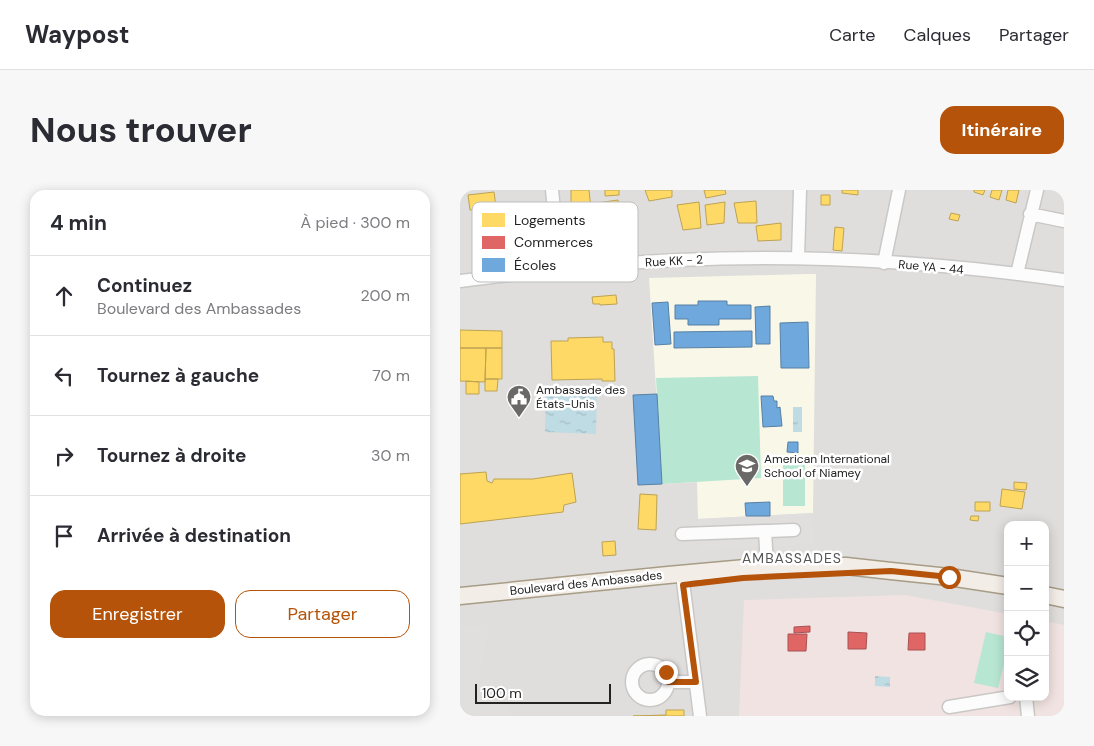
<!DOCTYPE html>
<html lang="fr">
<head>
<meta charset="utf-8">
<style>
  body { margin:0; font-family:"DM Sans",sans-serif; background:#f7f7f7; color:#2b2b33 }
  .controls { position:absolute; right:15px; bottom:15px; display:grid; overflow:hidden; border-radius:10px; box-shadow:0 2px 12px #0003 }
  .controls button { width:45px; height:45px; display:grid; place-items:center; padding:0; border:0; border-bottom:1px solid #e1e1e2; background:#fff; color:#2b2b33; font:25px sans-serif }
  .scale { position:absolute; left:15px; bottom:12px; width:136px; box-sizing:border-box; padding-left:5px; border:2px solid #222; border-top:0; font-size:14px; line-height:18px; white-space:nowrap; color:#222; -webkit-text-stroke:4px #fff; paint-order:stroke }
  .stop { position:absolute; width:15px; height:15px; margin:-11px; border:4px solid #b45309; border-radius:50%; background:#fff }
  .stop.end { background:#b45309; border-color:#fff; box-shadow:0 1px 5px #0008 }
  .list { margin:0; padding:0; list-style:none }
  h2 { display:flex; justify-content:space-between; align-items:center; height:65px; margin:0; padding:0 20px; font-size:21px }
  h2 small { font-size:16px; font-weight:400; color:#7c7c81 }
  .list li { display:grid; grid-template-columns:32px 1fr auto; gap:15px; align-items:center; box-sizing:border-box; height:80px; padding:0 20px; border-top:1px solid #e1e1e2 }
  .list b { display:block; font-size:19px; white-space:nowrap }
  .list p { margin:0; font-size:16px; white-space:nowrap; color:#7c7c81 }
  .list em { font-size:16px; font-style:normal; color:#7c7c81 }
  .actions { display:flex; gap:10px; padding:15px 20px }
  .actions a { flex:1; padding:11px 0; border:1px solid #b45309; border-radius:15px; text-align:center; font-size:18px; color:#b45309 }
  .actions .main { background:#b45309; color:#fff }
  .icon { flex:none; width:28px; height:28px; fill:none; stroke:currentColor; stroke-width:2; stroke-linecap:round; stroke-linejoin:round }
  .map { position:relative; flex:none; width:604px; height:526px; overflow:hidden; border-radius:15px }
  header { display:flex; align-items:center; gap:30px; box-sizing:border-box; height:70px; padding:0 25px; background:#fff; border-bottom:1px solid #e1e1e2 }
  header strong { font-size:24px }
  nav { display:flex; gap:28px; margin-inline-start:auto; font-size:18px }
  .intro { display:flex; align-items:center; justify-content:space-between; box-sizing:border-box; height:120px; padding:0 30px }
  h1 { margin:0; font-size:35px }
  .button { padding:12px 22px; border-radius:15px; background:#b45309; color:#fff; font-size:18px; font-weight:700 }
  main { display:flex; gap:30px; padding:0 30px }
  aside { flex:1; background:#fff; border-radius:15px; box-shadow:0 2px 12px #0003 }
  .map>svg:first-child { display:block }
  .residential { fill:#dfdedc; fill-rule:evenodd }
  .commercial { fill:#f1e3e1 }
  .education { fill:#f8f7e8 }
  .pitch { fill:#b7e6d2 }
  .parking { fill:#e0dfde }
  .water { fill:url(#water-ripples) }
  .homes { fill:#ffd966; stroke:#bda252 }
  .shops { fill:#e06666; stroke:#a75252 }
  .schools { fill:#6fa8dc; stroke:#5880a4 }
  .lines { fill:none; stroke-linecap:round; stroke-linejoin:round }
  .minor-casing { stroke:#c9c8c7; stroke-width:15 }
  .major-casing { stroke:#a79c86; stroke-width:19 }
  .minor { stroke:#fdfcfc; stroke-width:12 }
  .major { stroke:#f3ede7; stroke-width:16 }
  .route { stroke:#b45309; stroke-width:6 }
  .labels { text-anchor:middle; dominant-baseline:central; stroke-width:5; stroke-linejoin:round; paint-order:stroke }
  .street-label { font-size:12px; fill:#222; stroke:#fff }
  .poi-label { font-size:12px; fill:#222; stroke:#fff; text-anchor:start }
  .neighbourhood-label { font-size:14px; letter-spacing:1px; fill:#555; stroke:#fff }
  .key { fill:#fff; stroke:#bdbdbd; stroke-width:1 }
  .key-label { font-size:14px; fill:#222 }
</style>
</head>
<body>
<header>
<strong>Waypost</strong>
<nav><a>Carte</a><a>Calques</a><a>Partager</a></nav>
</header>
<div class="intro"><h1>Nous trouver</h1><a class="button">Itinéraire</a></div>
<main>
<aside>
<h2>4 min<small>À pied · 300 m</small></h2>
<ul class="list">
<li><svg class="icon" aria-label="ahead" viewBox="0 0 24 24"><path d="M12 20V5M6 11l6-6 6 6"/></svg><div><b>Continuez</b><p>Boulevard des Ambassades</p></div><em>200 m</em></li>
<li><svg class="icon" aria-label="left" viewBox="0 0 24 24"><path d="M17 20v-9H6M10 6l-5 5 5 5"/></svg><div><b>Tournez à gauche</b></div><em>70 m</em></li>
<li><svg class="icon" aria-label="right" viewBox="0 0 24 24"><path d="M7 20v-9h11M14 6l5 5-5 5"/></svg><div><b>Tournez à droite</b></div><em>30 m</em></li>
<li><svg class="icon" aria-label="arrive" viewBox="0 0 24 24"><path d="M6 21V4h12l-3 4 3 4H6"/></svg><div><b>Arrivée à destination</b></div></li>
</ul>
<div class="actions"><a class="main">Enregistrer</a><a>Partager</a></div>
</aside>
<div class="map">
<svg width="604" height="526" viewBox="0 0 604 526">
  <defs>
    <pattern id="water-ripples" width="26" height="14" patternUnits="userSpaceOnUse" patternTransform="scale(1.25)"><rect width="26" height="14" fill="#bfdbe3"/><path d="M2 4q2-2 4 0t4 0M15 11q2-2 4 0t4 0" fill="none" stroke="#a4bcc2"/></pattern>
  </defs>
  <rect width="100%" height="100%" fill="#f0eeeb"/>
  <path class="residential" d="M 0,0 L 604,0 L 604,526 L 0,526 ZM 548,335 L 585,335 L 585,507 L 548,507 Z"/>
  <path class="commercial" d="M 445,405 L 548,424 L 548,507 L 585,507 L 585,431 L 604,435 L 604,526 L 279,526 L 284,410 Z"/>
  <path class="education" d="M 347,84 L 356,84 L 353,323 L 238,329 L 237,292 L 202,294 L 189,88 Z"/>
  <path class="pitch" d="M 298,186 L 301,288 L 202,294 L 196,188 Z
    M 323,269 L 345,269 L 345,316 L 323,316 Z
    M 526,442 L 548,447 L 548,458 L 538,498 L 514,493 Z"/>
  <path class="parking" d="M 353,323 L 354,354 L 240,361 L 238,329 Z
    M 29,434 L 16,508 L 48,515 L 46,526 L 0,526 L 0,437 Z"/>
  <path class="water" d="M 86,197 L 137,198 L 136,244 L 85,242 Z
    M 333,217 L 342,217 L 342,242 L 333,242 Z
    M 415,486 L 430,487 L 430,497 L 415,496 Z"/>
  <path class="homes" d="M 111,0 L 129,0 L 131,19 L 111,19 Z
    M 145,0 L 159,0 L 159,5 L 145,6 Z
    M 185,0 L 212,0 L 212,7 L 189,11 Z
    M 244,0 L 265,0 L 266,4 L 246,8 Z
    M 382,0 L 398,0 L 398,5 L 382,3 Z
    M 514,0 L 525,0 L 523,5 L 514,2 Z
    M 532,0 L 542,0 L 539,10 L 530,7 Z
    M 548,0 L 559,0 L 556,13 L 546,10 Z
    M 34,2 L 36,17 L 10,20 L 8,5 Z
    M 361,5 L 370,5 L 370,15 L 361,15 Z
    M 158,10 L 159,19 L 138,22 L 137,13 Z
    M 296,11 L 297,33 L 278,33 L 274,13 Z
    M 239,12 L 241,38 L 223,40 L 217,15 Z
    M 265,12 L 264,33 L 247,35 L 245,15 Z
    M 491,23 L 500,25 L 498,31 L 489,29 Z
    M 321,33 L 321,50 L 298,51 L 296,36 Z
    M 375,37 L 384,38 L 382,61 L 373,60 Z
    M 156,105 L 157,114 L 140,115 L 140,114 L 133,114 L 132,107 Z
    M 0,140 L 42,141 L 42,158 L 0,158 Z
    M 143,147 L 143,152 L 152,152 L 152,159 L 154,159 L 155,191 L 142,191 L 142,189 L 92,190 L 91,151 L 108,151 L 108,148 Z
    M 0,158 L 26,158 L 25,192 L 0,191 Z
    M 26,158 L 42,158 L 42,189 L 25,189 Z
    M 25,189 L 38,189 L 37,201 L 25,201 Z
    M 6,191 L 19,192 L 19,204 L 6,204 Z
    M 26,282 L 27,291 L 32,293 L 34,289 L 73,289 L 112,283 L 116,312 L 104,315 L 103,322 L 0,334 L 0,284 Z
    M 554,292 L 567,293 L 566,300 L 554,299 Z
    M 542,299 L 565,302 L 562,319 L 540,316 Z
    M 180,304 L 197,305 L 196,340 L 178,339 Z
    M 515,312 L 530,312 L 530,321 L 515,321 Z
    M 511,326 L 519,326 L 518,331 L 510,330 Z
    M 155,351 L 156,365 L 143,366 L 142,352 Z
    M 206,520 L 224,520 L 224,526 L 173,526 L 206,525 Z"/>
  <path class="shops" d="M 350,436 L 350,442 L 334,443 L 334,437 Z
    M 388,442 L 407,443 L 406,459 L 388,459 Z
    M 449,443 L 465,443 L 465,460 L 448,460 Z
    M 328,444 L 347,444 L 346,461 L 328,461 Z"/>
  <path class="schools" d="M 238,111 L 267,111 L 267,115 L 291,115 L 291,129 L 259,129 L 259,135 L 228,135 L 228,129 L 215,129 L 215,115 L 238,115 Z
    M 208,112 L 211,154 L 195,155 L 192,113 Z
    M 310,116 L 310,154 L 296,154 L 295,117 Z
    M 348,132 L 349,178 L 321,178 L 320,133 Z
    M 292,141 L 292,157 L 214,158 L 214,142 Z
    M 197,204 L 202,294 L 178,295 L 173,205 Z
    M 301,206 L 313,206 L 314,211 L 317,211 L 317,218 L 320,217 L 322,236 L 303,237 Z
    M 328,252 L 338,252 L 338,263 L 327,262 Z
    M 310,312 L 310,326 L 286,326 L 285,313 Z"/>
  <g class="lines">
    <defs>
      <path id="minor" d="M 92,0 L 100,79
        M 570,24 L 604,31
        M 338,68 L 340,0
        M 424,73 L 439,0
        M 557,84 L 577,0
        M 0,91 C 73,82 146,73 219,70 C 346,64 477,72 604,90
        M 305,341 L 307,376
        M 222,344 L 334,340
        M 222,384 L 240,526
        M172 492a18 18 0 1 1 36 0a18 18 0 1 1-36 0Z
        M 209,492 L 236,492
        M 566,507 L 568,526
        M 489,517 L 550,507"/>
      <path id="major" d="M 585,405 L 604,409
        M 0,406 L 208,385 L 307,376 L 342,375 L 386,376 L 431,381 L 489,387 L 548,396"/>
    </defs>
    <use href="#minor" class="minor-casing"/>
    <use href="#major" class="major-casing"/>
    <use href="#minor" class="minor"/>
    <use href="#major" class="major"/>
  </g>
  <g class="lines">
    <path class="route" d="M 206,482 L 208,492 L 236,492 L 223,395 L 283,388 L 431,381 L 489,387"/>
  </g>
  <defs>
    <symbol id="civic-pin" viewBox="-11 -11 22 30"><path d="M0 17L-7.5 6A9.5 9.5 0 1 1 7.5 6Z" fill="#6a6968" stroke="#fff"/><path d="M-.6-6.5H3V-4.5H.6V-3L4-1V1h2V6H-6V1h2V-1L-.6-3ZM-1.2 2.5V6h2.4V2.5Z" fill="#fff"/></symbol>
    <symbol id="school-pin" viewBox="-11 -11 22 30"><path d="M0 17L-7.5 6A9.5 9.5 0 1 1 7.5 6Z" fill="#6a6968" stroke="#fff"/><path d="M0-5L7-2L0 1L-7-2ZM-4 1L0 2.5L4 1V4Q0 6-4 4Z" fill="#fff"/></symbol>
  </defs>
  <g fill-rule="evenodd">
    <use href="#civic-pin" x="45" y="193" width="28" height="38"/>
    <use href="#school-pin" x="273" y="262" width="28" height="38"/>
  </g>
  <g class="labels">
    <g class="street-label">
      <text transform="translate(214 71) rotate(-3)">Rue KK - 2</text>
      <text transform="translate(471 77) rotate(5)">Rue YA - 44</text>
      <text transform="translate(126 393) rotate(-6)">Boulevard des Ambassades</text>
    </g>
    <g class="poi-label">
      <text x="76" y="200">Ambassade des<tspan x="76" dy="14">États-Unis</tspan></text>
      <text x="304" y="269">American International<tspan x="304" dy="14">School of Niamey</tspan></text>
    </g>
    <g class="neighbourhood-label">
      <text x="332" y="368">AMBASSADES</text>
    </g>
  </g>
  <rect x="12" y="12" width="166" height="80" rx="8" class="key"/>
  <rect x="22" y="23" width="23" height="14" fill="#ffd966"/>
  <rect x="22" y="46" width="23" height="13" fill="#e06666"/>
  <rect x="22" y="68" width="23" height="14" fill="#6fa8dc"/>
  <g class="key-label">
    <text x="54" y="35">Logements</text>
    <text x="54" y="57">Commerces</text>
    <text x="54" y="80">Écoles</text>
  </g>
</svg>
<div class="controls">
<button>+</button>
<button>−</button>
<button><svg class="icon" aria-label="locate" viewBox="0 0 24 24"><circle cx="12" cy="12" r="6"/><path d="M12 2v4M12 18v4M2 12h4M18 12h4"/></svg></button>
<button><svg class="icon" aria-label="layers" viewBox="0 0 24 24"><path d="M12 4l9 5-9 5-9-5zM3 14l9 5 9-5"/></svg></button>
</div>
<div class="scale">100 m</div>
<div class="stop" style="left:489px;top:387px"></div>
<div class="stop end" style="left:206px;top:482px"></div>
</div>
</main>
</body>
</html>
